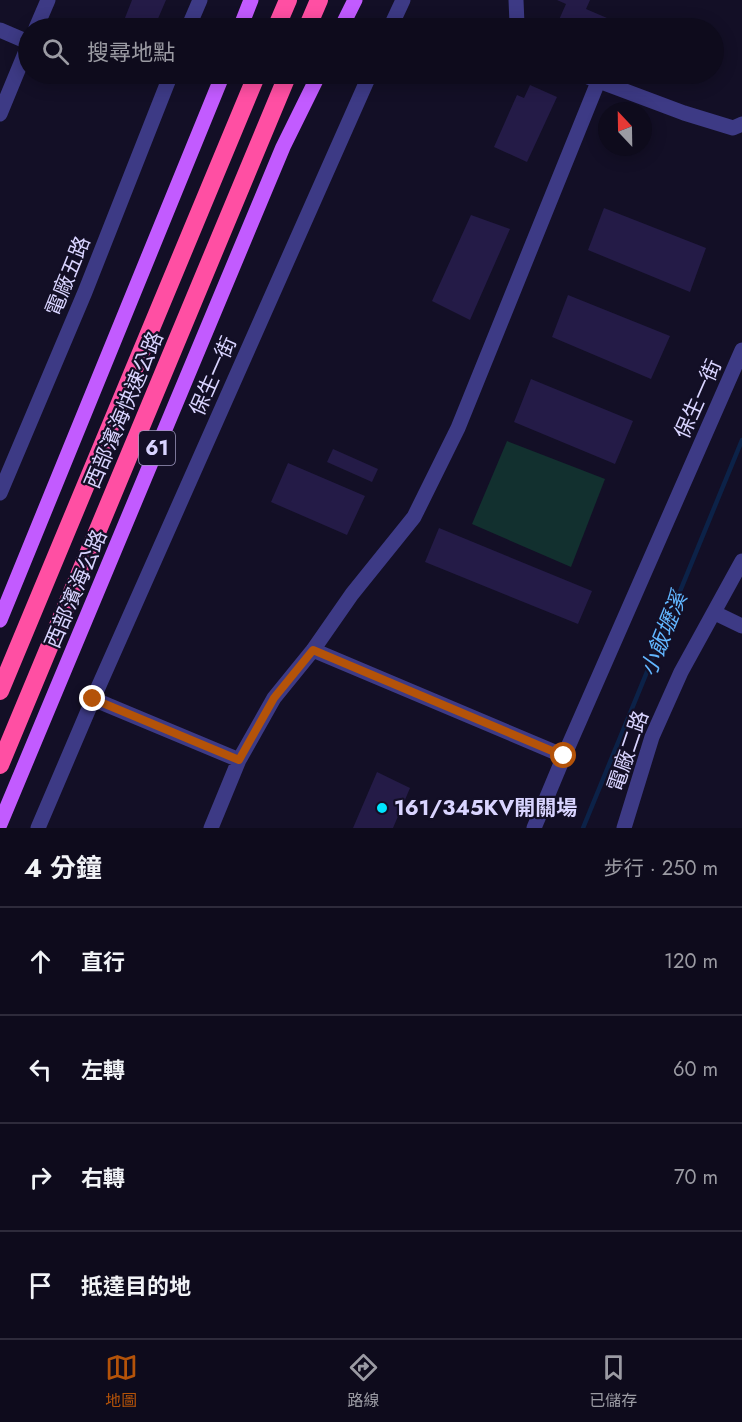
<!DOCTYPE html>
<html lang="zh-TW">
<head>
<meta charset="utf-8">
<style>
  body { margin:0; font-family:Jost,"Noto Sans TC",sans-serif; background:#171425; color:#f1f3f6 }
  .compass { position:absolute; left:598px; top:102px; width:54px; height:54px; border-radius:50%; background:#0e0b1c; box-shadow:0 3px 15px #0003; rotate:338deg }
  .stop { position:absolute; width:18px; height:18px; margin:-14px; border:4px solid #b45309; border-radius:50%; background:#fff }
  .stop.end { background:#b45309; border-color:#fff; box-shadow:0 2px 6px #0008 }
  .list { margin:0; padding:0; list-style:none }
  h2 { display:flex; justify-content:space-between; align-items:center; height:78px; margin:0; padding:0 24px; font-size:26px }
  h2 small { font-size:20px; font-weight:400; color:#9b9ba3 }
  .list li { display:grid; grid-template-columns:39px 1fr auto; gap:18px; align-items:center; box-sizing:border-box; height:108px; padding:0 24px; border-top:2px solid #2e2b3b }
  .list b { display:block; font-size:22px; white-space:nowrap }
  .list em { font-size:20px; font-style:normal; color:#9b9ba3 }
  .icon { flex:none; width:33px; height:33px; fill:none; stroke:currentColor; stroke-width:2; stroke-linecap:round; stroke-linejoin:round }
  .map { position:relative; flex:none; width:742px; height:828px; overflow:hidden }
  .search { position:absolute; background:#0e0b1c; box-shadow:0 3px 15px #0003; left:18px; right:18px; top:18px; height:66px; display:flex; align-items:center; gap:15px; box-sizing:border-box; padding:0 21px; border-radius:33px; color:#9b9ba3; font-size:22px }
  .sheet { height:510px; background:#0e0b1c }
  nav { display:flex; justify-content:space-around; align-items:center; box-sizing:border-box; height:84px; border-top:2px solid #2e2b3b; background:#0e0b1c; font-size:16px; color:#9b9ba3 }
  nav a { display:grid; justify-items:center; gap:3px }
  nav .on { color:#b45309 }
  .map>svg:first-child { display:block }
  .green { fill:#12302f }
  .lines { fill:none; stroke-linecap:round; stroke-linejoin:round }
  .stream { stroke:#0c2248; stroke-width:4.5 }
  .building { fill:#241b47 }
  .minor { stroke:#3d3a85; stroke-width:15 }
  .major { stroke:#c25bff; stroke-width:15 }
  .highway { stroke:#ff4fa3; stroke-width:18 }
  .route { stroke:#b45309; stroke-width:8 }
  .poi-dot { fill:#00e5ff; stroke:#130f26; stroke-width:2 }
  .labels { text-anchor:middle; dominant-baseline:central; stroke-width:4.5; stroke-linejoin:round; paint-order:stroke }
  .shield { fill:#130f26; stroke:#9e99be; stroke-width:1.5 }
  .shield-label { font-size:20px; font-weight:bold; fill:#d9d4ff }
  .street-label { font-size:21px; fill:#d9d4ff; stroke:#130f26 }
  .poi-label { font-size:21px; font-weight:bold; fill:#d9d4ff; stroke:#130f26; text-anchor:start }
  .water-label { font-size:22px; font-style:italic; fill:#62b6ff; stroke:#130f26 }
</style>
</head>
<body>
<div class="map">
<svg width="742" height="828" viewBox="0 0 742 828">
  <rect width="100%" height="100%" fill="#130f26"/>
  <path class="green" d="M 507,441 L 605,479 L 571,567 L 472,524 Z"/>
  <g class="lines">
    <path class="stream" d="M 583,828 L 742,440"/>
  </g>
  <path class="building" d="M 132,0 L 166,0 L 154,28 L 121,28 Z
    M 557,0 L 590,0 L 586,9 L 614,21 L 610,28 L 572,28 L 558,22 L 566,4 Z
    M 530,85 L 557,97 L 527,162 L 494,147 L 517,95 L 524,98 Z
    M 604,208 L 706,248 L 690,292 L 588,250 Z
    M 471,215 L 510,229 L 470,320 L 432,301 Z
    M 568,295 L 670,336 L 651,379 L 552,337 Z
    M 531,379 L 633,421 L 615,464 L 514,422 Z
    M 333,449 L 378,469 L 372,482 L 327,462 Z
    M 288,463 L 365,496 L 347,535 L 271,502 Z
    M 439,528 L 592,591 L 578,624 L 425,562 Z
    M 377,772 L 410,788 L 393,828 L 353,828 Z"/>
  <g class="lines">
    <path class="minor" d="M 516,0 L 517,24 L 520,28
      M 36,28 L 48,0
      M 188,28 L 200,0
      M 390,28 L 403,0
      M 0,30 L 28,42
      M 580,74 L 684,113 L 733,128 L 742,124
      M 0,114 L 28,46
      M 0,493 L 85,292 L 171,74
      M 715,613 L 742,626
      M 313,650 L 564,756
      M 93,699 L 239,760
      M 38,828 L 93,699 L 370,74
      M 211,828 L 239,760 L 274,698 L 313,650 L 352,594 L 414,517 L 458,428 L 598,82
      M 534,828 L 564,756 L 742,350
      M 624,828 L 652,737 L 681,672 L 742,561"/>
    <path class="major" d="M 240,28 L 251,0
      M 341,28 L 355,0
      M 0,620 L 223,74
      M 0,824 L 283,147 L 319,74"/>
    <path class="highway" d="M 276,28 L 288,0
      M 307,28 L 319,0
      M 0,691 L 257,74
      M 0,765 L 288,74"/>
  </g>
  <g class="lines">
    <path class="route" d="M 93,699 L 239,760 L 274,698 L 313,650 L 564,756"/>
  </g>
  <circle class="poi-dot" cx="382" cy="808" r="6"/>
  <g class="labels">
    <rect class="shield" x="139" y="431" width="36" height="34" rx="4.5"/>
    <g class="shield-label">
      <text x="157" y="448">61</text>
    </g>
    <g class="street-label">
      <text transform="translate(68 276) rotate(-68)">電廠五路</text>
      <text transform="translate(213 376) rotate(-66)">保生一街</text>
      <text transform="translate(698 399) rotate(-66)">保生一街</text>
      <text transform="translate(124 410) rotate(-67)">西部濱海快速公路</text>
      <text transform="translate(76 589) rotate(-67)">西部濱海公路</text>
      <text transform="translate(628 751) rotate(-71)">電廠二路</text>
    </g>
    <g class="poi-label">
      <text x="394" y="808">161/345KV開關場</text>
    </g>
    <g class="water-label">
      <text transform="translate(663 634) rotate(-68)">小飯壢溪</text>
    </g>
  </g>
</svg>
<svg class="compass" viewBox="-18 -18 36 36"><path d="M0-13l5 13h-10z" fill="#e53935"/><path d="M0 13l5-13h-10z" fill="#9b9ba3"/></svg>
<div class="stop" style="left:564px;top:756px"></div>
<div class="stop end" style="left:93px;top:699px"></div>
<div class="search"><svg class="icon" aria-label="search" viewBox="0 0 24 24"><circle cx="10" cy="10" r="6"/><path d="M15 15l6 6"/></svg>搜尋地點</div>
</div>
<section class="sheet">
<h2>4 分鐘<small>步行 · 250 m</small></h2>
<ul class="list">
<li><svg class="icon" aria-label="ahead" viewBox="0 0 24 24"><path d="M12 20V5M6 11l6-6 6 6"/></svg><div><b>直行</b></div><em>120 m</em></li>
<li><svg class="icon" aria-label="left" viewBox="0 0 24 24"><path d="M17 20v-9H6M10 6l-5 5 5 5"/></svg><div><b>左轉</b></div><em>60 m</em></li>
<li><svg class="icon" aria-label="right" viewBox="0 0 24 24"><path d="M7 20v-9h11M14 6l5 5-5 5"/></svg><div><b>右轉</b></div><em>70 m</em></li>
<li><svg class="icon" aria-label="arrive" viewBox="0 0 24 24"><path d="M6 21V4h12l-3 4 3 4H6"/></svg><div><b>抵達目的地</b></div></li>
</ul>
</section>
<nav>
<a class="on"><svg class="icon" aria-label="map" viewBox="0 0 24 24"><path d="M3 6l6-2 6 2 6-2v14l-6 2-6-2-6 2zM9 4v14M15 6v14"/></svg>地圖</a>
<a><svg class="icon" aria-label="directions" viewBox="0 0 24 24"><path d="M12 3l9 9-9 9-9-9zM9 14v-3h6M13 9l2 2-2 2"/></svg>路線</a>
<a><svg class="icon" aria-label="saved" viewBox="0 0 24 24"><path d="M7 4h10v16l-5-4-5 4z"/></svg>已儲存</a>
</nav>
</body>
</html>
